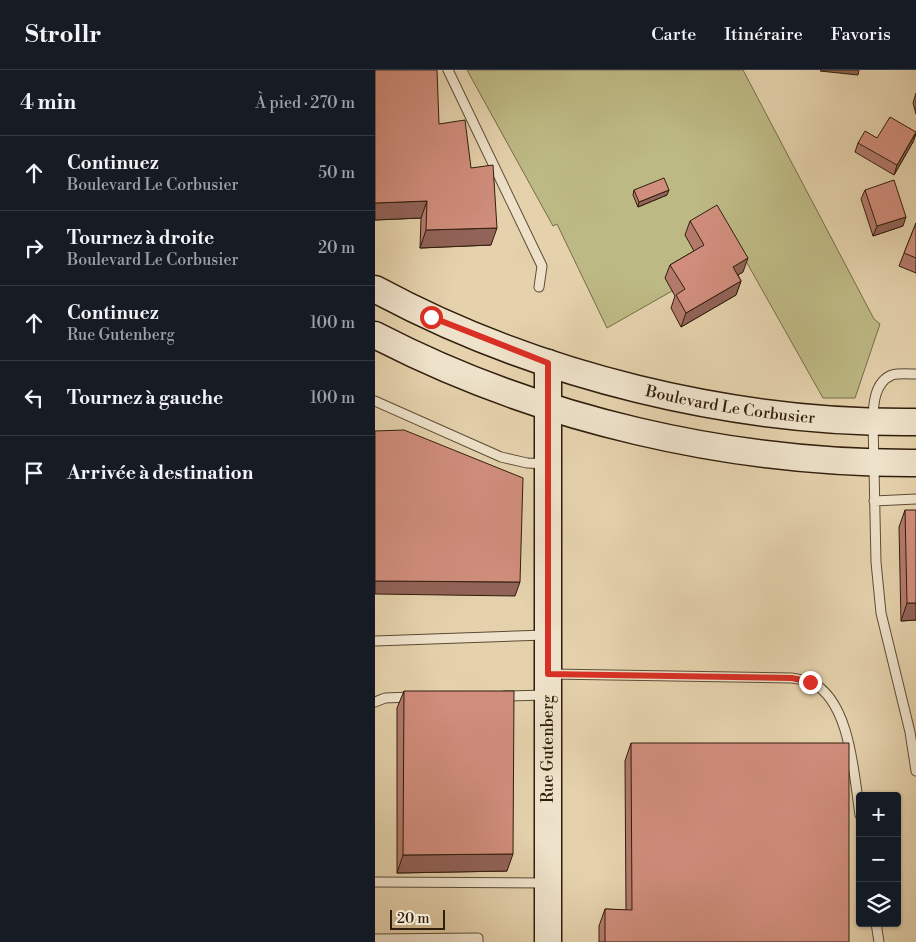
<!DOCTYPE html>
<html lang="fr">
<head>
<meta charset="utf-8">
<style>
  body { margin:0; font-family:"Libre Bodoni",serif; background:#20242c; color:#f1f3f6 }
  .controls { position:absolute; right:15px; bottom:15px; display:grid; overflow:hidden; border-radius:5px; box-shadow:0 1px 4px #0004 }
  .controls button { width:45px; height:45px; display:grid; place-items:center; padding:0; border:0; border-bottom:1px solid #363941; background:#171b24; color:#f1f3f6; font:25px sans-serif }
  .scale { position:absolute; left:15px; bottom:12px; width:55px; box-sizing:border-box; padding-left:5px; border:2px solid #301e0c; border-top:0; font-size:14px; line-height:18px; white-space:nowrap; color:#301e0c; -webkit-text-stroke:4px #eee2ca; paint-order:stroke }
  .stop { position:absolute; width:15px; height:15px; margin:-11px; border:4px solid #d93025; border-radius:50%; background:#fff }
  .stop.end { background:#d93025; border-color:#fff; box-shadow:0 1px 5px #0008 }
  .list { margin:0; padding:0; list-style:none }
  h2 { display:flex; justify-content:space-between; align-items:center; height:65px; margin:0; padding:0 20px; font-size:21px }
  h2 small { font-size:16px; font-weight:400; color:#9ea1a6 }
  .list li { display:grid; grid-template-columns:32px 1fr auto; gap:15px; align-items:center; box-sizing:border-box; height:75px; padding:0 20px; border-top:1px solid #363941 }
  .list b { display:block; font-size:19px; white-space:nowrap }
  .list p { margin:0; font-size:16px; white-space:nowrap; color:#9ea1a6 }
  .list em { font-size:16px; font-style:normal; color:#9ea1a6 }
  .icon { flex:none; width:28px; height:28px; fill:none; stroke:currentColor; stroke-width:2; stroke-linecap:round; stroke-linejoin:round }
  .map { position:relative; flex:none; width:541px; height:872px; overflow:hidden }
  header { display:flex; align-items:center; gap:30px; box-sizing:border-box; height:70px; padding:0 25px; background:#171b24; border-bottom:1px solid #363941 }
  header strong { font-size:24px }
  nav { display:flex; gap:28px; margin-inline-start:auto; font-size:18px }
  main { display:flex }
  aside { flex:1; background:#171b24 }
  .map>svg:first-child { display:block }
  .green { fill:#bdb984; stroke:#766c48 }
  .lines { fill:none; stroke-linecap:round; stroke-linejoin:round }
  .lane-casing { stroke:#5d4b34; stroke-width:11 }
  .secondary-casing { stroke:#301e0c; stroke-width:29 }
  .lane { stroke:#eee2ca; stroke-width:9 }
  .secondary { stroke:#eee2ca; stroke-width:26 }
  .wall { fill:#b47a6c; stroke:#301e0c }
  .shaded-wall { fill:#926358; stroke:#301e0c }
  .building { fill:#d18e7d; stroke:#301e0c }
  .route { stroke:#d93025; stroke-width:6 }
  .labels { text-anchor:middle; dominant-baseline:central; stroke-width:4; stroke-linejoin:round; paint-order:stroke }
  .street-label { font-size:16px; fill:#301e0c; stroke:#eee2ca }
</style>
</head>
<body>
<header>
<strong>Strollr</strong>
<nav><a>Carte</a><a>Itinéraire</a><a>Favoris</a></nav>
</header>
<main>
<aside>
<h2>4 min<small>À pied · 270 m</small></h2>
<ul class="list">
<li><svg class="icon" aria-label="ahead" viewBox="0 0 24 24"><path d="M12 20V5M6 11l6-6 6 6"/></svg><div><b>Continuez</b><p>Boulevard Le Corbusier</p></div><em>50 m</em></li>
<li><svg class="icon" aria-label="right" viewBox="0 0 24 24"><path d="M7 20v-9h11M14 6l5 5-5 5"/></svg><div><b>Tournez à droite</b><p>Boulevard Le Corbusier</p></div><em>20 m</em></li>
<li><svg class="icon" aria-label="ahead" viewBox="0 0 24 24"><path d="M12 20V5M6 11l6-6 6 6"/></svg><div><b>Continuez</b><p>Rue Gutenberg</p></div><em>100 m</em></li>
<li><svg class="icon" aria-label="left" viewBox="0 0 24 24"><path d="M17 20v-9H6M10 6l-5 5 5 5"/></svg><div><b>Tournez à gauche</b></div><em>100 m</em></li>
<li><svg class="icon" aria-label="arrive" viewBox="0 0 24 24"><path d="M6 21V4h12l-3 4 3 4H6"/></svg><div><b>Arrivée à destination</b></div></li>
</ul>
</aside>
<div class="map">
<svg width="541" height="872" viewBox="0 0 541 872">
  <rect width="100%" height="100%" fill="#e5d2ad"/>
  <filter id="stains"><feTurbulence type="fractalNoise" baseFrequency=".004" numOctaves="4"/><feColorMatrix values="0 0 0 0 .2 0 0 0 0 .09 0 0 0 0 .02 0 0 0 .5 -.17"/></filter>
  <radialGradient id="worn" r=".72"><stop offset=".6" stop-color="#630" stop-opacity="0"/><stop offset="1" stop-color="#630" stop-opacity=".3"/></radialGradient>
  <path class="green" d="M 92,0 L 368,0 L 499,249 L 505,254 L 480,328 L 448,328 L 345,145 L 324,189 L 297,221 L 232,258 L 182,154 L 178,156 Z"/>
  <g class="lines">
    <defs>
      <path id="lane" d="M 73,0 L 167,196 L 164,217
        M 541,304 C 534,304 524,303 517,305 C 499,312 498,336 498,352 L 501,492 L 506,543 L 535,662 L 541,701
        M 0,331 L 126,387 L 152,393 L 171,394
        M 499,431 L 541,429
        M 0,571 L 170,565
        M 176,604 L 417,608 C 423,609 430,610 436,612 C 476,631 479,707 485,745
        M 129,626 L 171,625
        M 0,632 L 10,628 L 36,627
        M 0,812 L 170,813
        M 501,853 L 504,872
        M 0,869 L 103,868 L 103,872"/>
      <g id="secondary">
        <path id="s1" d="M 0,219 C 161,306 358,354 541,352"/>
        <path d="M 0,265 C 164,350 356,394 541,393"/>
        <path d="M 173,872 L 173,293"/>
      </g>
    </defs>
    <use href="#lane" class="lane-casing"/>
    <use href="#secondary" class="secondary-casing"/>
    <use href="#lane" class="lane"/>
    <use href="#secondary" class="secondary"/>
  </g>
  <path class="wall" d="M 0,0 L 64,54 L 96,98 L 116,175 L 45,178 L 46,148 L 0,150 Z
    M 541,23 L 541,44 L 538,33 Z
    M 541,64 L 538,72 L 519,105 L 480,82 L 483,73 L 502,68 Z
    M 259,120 L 292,125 L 263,137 L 258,125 Z
    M 490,120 L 528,156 L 498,166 L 486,129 Z
    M 315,151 L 368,202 L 363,205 L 366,211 L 361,225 L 306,257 L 296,238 L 300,226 L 290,208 L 295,195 L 319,181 L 310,165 Z
    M 541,153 L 541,203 L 524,196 Z
    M 530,440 L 541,550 L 526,551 L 524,457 Z
    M 29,621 L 132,801 L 22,803 L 22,638 Z
    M 256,673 L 474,872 L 224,872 L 224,856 L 230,839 L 251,840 L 250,691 Z"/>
  <path class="shaded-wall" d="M 446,0 L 484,0 L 483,5 L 445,1 Z
    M 541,63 L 538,72 L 519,105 L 522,95 Z
    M 294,120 L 292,125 L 263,137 L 264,132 Z
    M 52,131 L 46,148 L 0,150 L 0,133 Z
    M 531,147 L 528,156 L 498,166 L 502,156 Z
    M 122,158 L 116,175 L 45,178 L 51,160 Z
    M 373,188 L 368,202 L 353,211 L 358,197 Z
    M 366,211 L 361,225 L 306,257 L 311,243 Z
    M 0,511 L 145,512 L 140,526 L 0,524 Z
    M 532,533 L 541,533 L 541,550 L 526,551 Z
    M 138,784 L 132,801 L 22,803 L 28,785 Z"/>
  <path class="building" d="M 0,0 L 62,0 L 64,54 L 90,50 L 96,98 L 118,95 L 122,158 L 51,160 L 52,131 L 0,133 Z
    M 515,47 L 541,62 L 522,95 L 483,73 L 490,61 L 502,68 Z
    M 289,108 L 294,120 L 264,132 L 259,120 Z
    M 519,110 L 531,147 L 502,156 L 490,120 Z
    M 342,135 L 373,188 L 358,197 L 366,211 L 311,243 L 301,225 L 310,219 L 295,195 L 329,175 L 315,151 Z
    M 541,153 L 541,188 L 529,183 Z
    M 29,360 L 148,408 L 145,512 L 0,511 L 0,361 Z
    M 530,440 L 541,440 L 541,533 L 532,533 Z
    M 29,621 L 139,621 L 138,784 L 28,785 Z
    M 256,673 L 474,673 L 474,872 L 230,872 L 230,839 L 257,840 Z"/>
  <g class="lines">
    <path class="route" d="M 56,247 L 173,293 L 173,604 L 417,608 L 435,612"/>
  </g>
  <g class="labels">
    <g class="street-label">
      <text stroke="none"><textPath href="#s1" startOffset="376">Boulevard Le Corbusier</textPath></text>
      <text transform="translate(173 679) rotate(-90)">Rue Gutenberg</text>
    </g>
  </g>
  <rect width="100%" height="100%" filter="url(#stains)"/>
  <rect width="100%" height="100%" fill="url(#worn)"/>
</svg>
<div class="controls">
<button>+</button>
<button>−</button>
<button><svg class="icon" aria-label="layers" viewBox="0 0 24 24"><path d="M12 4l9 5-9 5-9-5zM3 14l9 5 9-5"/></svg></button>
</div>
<div class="scale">20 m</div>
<div class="stop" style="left:56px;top:247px"></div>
<div class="stop end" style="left:435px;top:612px"></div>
</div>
</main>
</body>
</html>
